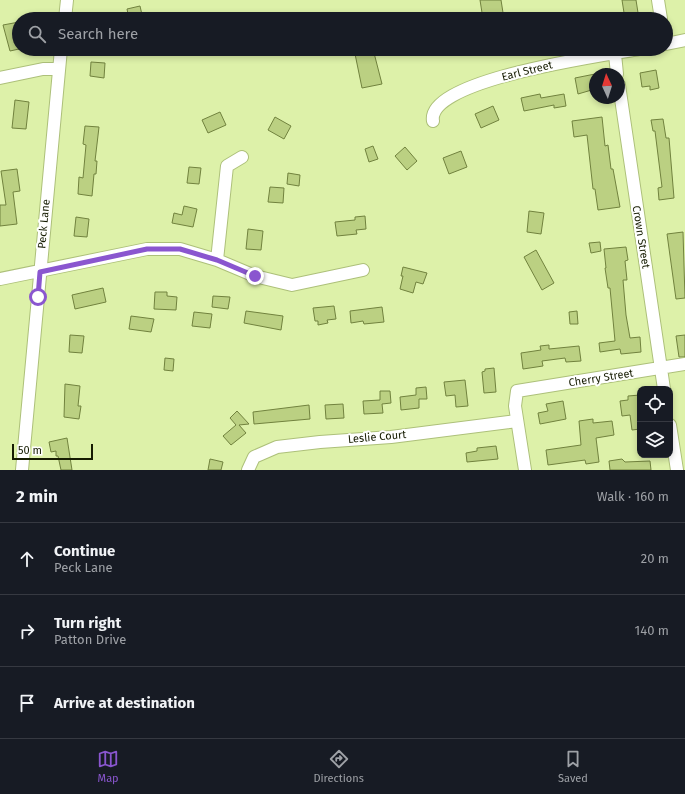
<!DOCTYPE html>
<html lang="en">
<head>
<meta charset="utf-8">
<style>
  body { margin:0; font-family:"Fira Sans",sans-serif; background:#20242c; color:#f1f3f6 }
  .controls { position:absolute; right:12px; bottom:12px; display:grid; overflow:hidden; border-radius:8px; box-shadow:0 2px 6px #0003 }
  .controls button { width:36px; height:36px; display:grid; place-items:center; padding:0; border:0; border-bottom:1px solid #363941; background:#171b24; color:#f1f3f6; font:20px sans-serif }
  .compass { position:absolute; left:589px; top:68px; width:36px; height:36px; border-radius:50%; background:#171b24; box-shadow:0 2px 6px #0003; rotate:356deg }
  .scale { position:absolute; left:12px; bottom:10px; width:81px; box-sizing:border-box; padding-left:4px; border:2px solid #161c02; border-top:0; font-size:11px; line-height:14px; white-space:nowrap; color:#161c02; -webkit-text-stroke:3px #fff; paint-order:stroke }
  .stop { position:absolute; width:12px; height:12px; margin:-9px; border:3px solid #8a56cf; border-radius:50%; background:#fff }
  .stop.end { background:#8a56cf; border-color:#fff; box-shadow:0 1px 4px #0008 }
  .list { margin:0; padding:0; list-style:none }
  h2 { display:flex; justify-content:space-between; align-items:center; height:52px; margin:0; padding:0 16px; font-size:17px }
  h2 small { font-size:13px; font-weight:400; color:#9ea1a6 }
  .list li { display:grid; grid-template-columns:26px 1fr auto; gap:12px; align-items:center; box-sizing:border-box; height:72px; padding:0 16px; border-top:1px solid #363941 }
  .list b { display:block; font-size:15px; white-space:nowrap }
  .list p { margin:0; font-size:13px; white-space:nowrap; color:#9ea1a6 }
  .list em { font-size:13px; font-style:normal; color:#9ea1a6 }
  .icon { flex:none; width:22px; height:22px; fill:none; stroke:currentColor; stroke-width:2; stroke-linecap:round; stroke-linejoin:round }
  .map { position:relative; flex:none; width:685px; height:470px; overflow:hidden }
  .search { position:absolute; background:#171b24; box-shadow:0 2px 6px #0003; left:12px; right:12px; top:12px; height:44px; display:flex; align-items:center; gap:10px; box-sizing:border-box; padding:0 14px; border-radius:22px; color:#9ea1a6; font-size:15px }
  .sheet { height:268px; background:#171b24 }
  nav { display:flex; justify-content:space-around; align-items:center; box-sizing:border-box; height:56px; border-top:1px solid #363941; background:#171b24; font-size:11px; color:#9ea1a6 }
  nav a { display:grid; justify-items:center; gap:2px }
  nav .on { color:#8a56cf }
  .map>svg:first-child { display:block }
  .building { fill:#bbd082; stroke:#71823e }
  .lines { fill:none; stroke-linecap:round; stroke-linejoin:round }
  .minor-casing { stroke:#adc07a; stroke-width:14 }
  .minor { stroke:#fff; stroke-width:12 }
  .route { stroke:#8a56cf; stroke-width:5 }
  .labels { text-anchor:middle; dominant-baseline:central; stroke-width:4; stroke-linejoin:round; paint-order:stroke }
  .street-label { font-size:11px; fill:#161c02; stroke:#fff }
</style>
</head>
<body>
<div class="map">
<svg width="685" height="470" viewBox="0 0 685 470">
  <rect width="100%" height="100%" fill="#ddf1a9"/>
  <path class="building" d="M 480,0 L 501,0 L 504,19 L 483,19 Z
    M 622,0 L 636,0 L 639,19 L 625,19 Z
    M 140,6 L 143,19 L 129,19 L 127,9 Z
    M 19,22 L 19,49 L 10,51 L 3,25 Z
    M 354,49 L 373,49 L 382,84 L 362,88 Z
    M 91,62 L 105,63 L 104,78 L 90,76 Z
    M 656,70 L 659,88 L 650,90 L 650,86 L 642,87 L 640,73 Z
    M 595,74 L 595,89 L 578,94 L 575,78 Z
    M 540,94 L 541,98 L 564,94 L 566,106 L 554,108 L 554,105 L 524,111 L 521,98 Z
    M 15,100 L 29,102 L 26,129 L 12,128 Z
    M 493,106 L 499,120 L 481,128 L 475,114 Z
    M 220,112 L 226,125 L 208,133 L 202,120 Z
    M 275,117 L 291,126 L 284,139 L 268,130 Z
    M 602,117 L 605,146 L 608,145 L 611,169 L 613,169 L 620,207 L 598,210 L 595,189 L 593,189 L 587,135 L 574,137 L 572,121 Z
    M 663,119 L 666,138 L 669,138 L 674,198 L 659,200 L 658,188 L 662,187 L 655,131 L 653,131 L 651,120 Z
    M 85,126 L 99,127 L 95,161 L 97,161 L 96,174 L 94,174 L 92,196 L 78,194 L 79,177 L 83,178 L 86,145 L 83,144 Z
    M 373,146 L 378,159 L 369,162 L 365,149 Z
    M 405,147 L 417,161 L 407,170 L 395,156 Z
    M 461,151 L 467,167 L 449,174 L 443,158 Z
    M 189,167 L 201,168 L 199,184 L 187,183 Z
    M 17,169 L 20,191 L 13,192 L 17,224 L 0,226 L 0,205 L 6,205 L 1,171 Z
    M 288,173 L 300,175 L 299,186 L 287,184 Z
    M 270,187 L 284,188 L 283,203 L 268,202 Z
    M 184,206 L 197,209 L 193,227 L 172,223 L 174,213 L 182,215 Z
    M 529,211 L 544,213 L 541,234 L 527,232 Z
    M 365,216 L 366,229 L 356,230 L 357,234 L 337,236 L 335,222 L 355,220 L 355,217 Z
    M 76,217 L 89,219 L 87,237 L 74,236 Z
    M 248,229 L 263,231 L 261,250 L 246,249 Z
    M 683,232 L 685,298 L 676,299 L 667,234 Z
    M 600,242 L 601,251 L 591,253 L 589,243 Z
    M 626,247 L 628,260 L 625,261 L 627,280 L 623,280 L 626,315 L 630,338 L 640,337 L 641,352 L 621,354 L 620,349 L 600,352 L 599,343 L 615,341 L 610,288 L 608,288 L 605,268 L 606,268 L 604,249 Z
    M 536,250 L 554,283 L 542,290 L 524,257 Z
    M 403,267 L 427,273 L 423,284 L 416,282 L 413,293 L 400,289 L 403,276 L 401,276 Z
    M 103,288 L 106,302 L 75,309 L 72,295 Z
    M 155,292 L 167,292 L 167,296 L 177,297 L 176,310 L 154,309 Z
    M 213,296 L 230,297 L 228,309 L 212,307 Z
    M 334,306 L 336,319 L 327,320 L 328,323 L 318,325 L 318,321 L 315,321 L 313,308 Z
    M 382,307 L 384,322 L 364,324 L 363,321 L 351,323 L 350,311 Z
    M 246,311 L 283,316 L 281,330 L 244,323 Z
    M 577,311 L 578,324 L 570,324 L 569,312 Z
    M 194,312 L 212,314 L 210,328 L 192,326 Z
    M 131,316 L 154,319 L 151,332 L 129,329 Z
    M 70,335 L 84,336 L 82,353 L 69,352 Z
    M 685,335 L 685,357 L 679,357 L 676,336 Z
    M 549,345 L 549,349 L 579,346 L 581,361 L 566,362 L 565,358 L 542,361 L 543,366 L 523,369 L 521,353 L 541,350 L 540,346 Z
    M 165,358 L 174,359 L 173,371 L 164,370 Z
    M 494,368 L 496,392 L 484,393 L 482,372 L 485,371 L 485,369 Z
    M 465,380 L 468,406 L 456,407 L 455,395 L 446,396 L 444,382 Z
    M 65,384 L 80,386 L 78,406 L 81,406 L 79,419 L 64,417 Z
    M 426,387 L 427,399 L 419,399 L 419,408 L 401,410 L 400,397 L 416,395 L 416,388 Z
    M 380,391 L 390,391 L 391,403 L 382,404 L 383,413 L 364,414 L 363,401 L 380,400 Z
    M 640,395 L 640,429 L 632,430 L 630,415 L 622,416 L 620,401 L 628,400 L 628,396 Z
    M 563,401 L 566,419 L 540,424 L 538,413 L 548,411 L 546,404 Z
    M 343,404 L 344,418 L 326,419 L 325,405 Z
    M 309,405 L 310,419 L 254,424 L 253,412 Z
    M 237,411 L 249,424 L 239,425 L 246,433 L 231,445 L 223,436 L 236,425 L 230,418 Z
    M 593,419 L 593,423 L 612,421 L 614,435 L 596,438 L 599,462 L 586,464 L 585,460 L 548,465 L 546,450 L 581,445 L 579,421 Z
    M 67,438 L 72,470 L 61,470 L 58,456 L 56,456 L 56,451 L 51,452 L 49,442 Z
    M 496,446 L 498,459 L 467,462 L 466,453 L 477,451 L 477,448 Z
    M 210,459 L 223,462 L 221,470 L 208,470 Z
    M 622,459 L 625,462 L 650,461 L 651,470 L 610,470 L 609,461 Z"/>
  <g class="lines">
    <defs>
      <path id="minor" d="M 658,0 L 661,19
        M 65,19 L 67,0
        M 666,44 L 685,40
        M 615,54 L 617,74
        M 0,78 L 43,69 L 59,69
        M 619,85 L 664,389
        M 433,121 C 426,79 607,55 639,49
        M 217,260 L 227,166 L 242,157
        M 0,279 L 147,249 L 180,249 L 217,260 L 255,276 L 292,285 L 363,270
        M 670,425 L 677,470
        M 22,470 L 61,49
        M 248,470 L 254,457 L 277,447 L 320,442 L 391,437 L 517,421
        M 525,470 L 515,406 L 517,391 L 685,364"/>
    </defs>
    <use href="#minor" class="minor-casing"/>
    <use href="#minor" class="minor"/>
  </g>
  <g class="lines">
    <path class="route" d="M 38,297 L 40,272 L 147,249 L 180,249 L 217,260 L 255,276"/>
  </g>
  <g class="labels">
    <g class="street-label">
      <text transform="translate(527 71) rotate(-14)">Earl Street</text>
      <text transform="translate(44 224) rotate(-85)">Peck Lane</text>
      <text transform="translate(641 237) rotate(81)">Crown Street</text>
      <text transform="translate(601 378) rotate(-9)">Cherry Street</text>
      <text transform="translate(377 437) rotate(-5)">Leslie Court</text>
    </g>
  </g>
</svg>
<div class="controls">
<button><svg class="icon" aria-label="locate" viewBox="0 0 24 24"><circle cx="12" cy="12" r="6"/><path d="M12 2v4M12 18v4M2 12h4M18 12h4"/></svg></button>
<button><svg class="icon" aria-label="layers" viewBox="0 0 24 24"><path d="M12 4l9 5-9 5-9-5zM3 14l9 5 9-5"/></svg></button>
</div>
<svg class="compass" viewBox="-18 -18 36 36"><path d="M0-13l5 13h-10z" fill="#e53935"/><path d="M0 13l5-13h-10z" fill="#9ea1a6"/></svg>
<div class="scale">50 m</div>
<div class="stop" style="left:38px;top:297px"></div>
<div class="stop end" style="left:255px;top:276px"></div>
<div class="search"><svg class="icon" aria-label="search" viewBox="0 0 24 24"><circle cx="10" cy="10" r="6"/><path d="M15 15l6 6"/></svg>Search here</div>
</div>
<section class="sheet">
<h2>2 min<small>Walk · 160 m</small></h2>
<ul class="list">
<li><svg class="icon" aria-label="ahead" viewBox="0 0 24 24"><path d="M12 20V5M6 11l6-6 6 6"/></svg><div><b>Continue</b><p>Peck Lane</p></div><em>20 m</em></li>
<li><svg class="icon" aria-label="right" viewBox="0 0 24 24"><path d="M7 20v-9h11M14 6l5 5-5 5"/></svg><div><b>Turn right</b><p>Patton Drive</p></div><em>140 m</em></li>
<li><svg class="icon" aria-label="arrive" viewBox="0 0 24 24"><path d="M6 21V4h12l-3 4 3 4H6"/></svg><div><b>Arrive at destination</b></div></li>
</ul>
</section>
<nav>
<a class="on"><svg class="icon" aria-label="map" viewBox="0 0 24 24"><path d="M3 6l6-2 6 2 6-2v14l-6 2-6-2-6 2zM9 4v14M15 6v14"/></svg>Map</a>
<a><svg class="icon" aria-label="directions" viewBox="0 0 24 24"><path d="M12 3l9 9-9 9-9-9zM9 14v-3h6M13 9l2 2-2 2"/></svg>Directions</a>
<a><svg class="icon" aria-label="saved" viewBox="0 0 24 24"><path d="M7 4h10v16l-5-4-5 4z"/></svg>Saved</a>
</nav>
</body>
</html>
